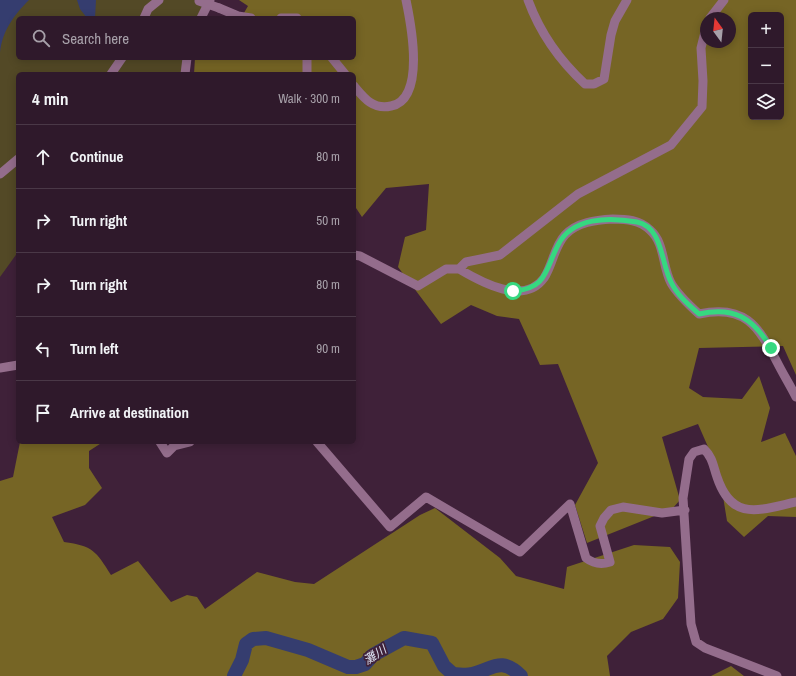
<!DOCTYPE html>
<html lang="en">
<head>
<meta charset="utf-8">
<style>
  body { margin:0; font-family:"Archivo Narrow","Noto Sans JP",sans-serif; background:#372233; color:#f1f3f6 }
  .controls { position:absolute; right:12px; top:12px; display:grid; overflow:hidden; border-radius:6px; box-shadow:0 2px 10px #0003 }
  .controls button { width:36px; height:36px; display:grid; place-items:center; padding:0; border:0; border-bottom:1px solid #4a3847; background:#2f192b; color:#f1f3f6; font:20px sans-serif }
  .compass { position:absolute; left:700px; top:12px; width:36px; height:36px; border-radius:50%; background:#2f192b; box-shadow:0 2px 10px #0003; rotate:345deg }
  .stop { position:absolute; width:12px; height:12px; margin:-9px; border:3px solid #36d880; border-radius:50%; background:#fff }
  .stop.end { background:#36d880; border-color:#fff; box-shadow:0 1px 4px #0008 }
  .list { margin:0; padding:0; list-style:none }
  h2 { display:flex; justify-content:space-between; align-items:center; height:52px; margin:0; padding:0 16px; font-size:17px }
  h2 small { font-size:13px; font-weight:400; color:#a7a0a9 }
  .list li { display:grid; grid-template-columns:26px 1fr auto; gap:12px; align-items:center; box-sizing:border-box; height:64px; padding:0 16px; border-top:1px solid #4a3847 }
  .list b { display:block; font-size:15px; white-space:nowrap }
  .list em { font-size:13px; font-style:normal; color:#a7a0a9 }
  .icon { flex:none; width:22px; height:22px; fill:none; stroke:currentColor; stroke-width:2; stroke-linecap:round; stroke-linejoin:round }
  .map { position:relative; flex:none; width:796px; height:676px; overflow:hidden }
  .search { position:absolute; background:#2f192b; box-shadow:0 2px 10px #0003; left:16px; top:16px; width:340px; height:44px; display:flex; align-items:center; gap:10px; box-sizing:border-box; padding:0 14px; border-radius:6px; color:#a7a0a9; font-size:15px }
  .panel { position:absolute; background:#2f192b; box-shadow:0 2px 10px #0003; left:16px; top:72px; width:340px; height:372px; border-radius:6px }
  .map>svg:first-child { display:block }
  .green { fill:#534926 }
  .forest { fill:#766525; fill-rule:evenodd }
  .water { fill:#353d6f }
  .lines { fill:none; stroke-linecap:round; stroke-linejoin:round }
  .river { stroke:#353d6f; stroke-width:14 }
  .minor { stroke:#946d8c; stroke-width:9 }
  .minor-bridge { stroke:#946d8c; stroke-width:9 }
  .route { stroke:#36d880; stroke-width:5 }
  .labels { text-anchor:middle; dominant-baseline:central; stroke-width:3.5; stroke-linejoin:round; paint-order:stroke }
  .water-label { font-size:12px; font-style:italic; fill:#dce0f1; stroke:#3f2139 }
</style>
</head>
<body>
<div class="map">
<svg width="796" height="676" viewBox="0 0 796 676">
  <rect width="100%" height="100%" fill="#3f2139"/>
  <path class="green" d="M 0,0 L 209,0 L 202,18 L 18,18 L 18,58 L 189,58 L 182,74 L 18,74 L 18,252 L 0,277 Z"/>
  <path class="forest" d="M 239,0 L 796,0 L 796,375 L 783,346 L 699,348 L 689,388 L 703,397 L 742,399 L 759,376 L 770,408 L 761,442 L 785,433 L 796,456 L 796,517 L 768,516 L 744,537 L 727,521 L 719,472 L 698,424 L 662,437 L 680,500 L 672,509 L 587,543 L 575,505 L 598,463 L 558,364 L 540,365 L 519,319 L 497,316 L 471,305 L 441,324 L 398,267 L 405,237 L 426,230 L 429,184 L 386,188 L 362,217 L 354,205 L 354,74 L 194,74 L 195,58 L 354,58 L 354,18 L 241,18 L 248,6 ZM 751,15 L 781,15 L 781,117 L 751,117 ZM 706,18 L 730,18 L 730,42 L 706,42 Z
    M 20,442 L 103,442 L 89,451 L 89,468 L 102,488 L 85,505 L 52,517 L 64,542 C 93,546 96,551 111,575 L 138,561 L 171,602 L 187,595 L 197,597 L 205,609 L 257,572 L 295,582 L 314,584 L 420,515 L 435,508 L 500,558 L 516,576 L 564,589 L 567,567 L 634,545 L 670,547 L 680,562 L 678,598 L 663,619 L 631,632 L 607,656 L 610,676 L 0,676 L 0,481 L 13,477 Z
    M 731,666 L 744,676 L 711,676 Z"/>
  <path class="water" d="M 0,0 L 29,0 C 14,15 2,31 0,53 Z
    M 77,0 L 96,0 L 95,18 L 87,18 L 80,9 Z"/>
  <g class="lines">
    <path class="river" d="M 234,676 L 242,660 L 246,644 L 253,639 L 266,638 L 308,650 L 348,667 L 356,667 L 365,664 L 373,655 L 404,638 L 432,643 L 444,666 L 453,674 C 459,674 466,676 472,674 C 493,669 501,656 521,676"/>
    <path class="minor" d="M 528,0 C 540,33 559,60 585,84 L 594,84 L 604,79 L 611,35 L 615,21 L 627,0
      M 219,8 L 238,16 L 251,18
      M 144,18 L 148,9 L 159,0
      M 201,18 L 210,0
      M 281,18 L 297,18
      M 710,18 L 724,0
      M 307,58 L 307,74
      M 332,58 L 345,74
      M 111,74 L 122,58
      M 185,74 L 187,58
      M 354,86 C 364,98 373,110 391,106 C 426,99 411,24 406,0
      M 0,174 L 18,159
      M 354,255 L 360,256 L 418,286 L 446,269 L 459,269 L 466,262 L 500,255 L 578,194 L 671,145 L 702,107 L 703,81 L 701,48 L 706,28
      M 459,269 C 481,282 524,306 544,278 C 553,264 554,247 565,235 C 577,222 596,220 613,219 C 626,219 640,220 650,230 C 665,243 662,266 671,283 C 678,295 689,305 699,314 C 744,304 758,325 777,362 C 783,374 790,385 796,397
      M 0,368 L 18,365
      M 160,442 L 167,453 L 174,446 L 190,442
      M 317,442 L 390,527 L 426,497 L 520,552 L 570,504 L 586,558 C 594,564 601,565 610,562 L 600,526 L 604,518 L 611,510 L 623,507 L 662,513 L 685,510
      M 777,676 L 705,648 L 696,642 L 691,624 L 683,498 L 689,459 L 694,452 L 704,449 C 713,458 713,466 717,477 C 732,522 759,510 796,502"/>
    <path class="minor-bridge" d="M 199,1 L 219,8"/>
  </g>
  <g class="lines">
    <path class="route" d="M 513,291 C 547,289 545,270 558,245 C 572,217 609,217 637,222 C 663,227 661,264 671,282 C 677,295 689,305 699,314 C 734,306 753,318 771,348"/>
  </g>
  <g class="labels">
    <g class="water-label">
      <text transform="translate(375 655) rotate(-33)">灘川</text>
    </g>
  </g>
</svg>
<div class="controls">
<button>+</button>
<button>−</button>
<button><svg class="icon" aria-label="layers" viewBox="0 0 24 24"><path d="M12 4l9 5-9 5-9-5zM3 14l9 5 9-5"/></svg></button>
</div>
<svg class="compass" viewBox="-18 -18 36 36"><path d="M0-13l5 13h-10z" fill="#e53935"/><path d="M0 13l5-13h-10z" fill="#a7a0a9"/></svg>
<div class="stop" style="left:513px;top:291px"></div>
<div class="stop end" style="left:771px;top:348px"></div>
<div class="search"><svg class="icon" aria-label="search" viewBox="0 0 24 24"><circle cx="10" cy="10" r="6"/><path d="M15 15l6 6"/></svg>Search here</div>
<section class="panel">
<h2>4 min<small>Walk · 300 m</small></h2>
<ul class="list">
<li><svg class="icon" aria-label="ahead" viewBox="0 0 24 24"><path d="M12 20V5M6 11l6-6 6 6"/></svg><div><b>Continue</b></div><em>80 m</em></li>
<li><svg class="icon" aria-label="right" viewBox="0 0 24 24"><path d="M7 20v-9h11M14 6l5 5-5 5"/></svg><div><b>Turn right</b></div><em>50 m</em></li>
<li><svg class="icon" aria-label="right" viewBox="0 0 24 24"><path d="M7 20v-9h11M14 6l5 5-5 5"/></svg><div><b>Turn right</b></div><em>80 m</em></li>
<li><svg class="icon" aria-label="left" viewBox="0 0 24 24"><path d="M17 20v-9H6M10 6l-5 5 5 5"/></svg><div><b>Turn left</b></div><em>90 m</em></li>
<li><svg class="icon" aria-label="arrive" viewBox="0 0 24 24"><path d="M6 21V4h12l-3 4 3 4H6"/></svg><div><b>Arrive at destination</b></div></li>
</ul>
</section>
</div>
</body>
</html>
